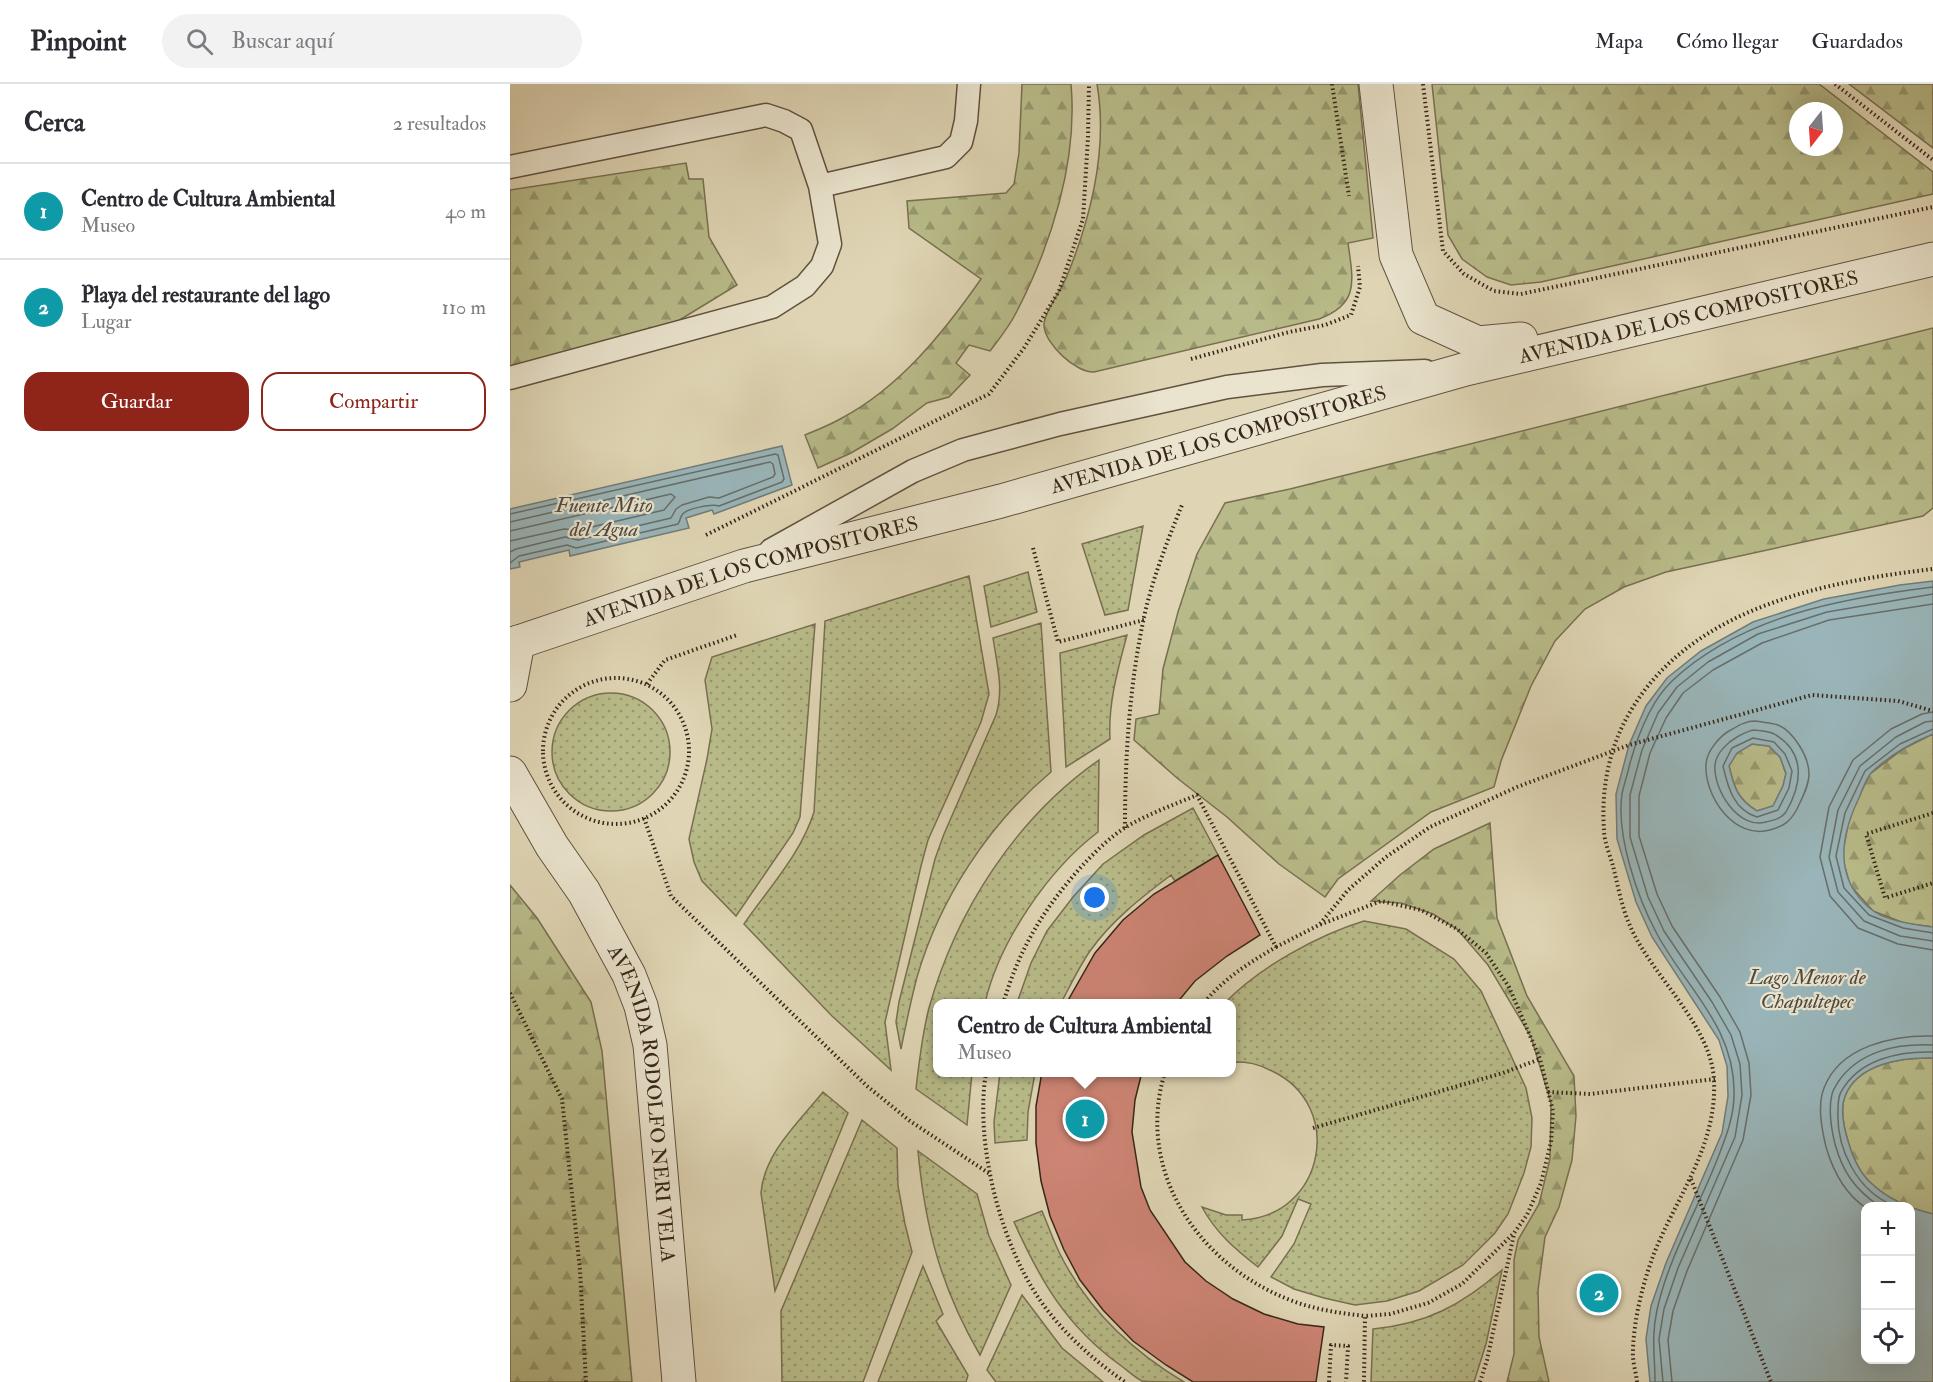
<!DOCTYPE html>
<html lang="es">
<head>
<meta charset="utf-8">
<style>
  body { margin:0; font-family:"IM FELL Double Pica",serif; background:#f2f2f3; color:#2b2b33 }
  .controls { position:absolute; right:18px; bottom:18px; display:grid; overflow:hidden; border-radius:12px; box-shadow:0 6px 24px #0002 }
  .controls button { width:54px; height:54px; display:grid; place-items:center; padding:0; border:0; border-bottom:2px solid #e1e1e2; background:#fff; color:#2b2b33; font:30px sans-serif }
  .compass { position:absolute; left:1279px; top:18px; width:54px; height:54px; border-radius:50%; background:#fff; box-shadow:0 6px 24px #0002; rotate:197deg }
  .you { position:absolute; left:585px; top:814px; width:21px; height:21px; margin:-15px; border:4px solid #fff; border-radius:50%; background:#1a73e8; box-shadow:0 0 0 9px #1a73e833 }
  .badge { display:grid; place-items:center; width:39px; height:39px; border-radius:50%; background:#8f2418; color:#fff; font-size:20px; font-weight:700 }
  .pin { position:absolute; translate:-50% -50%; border:3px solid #fff; box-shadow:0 2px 6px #0006 }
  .popup { position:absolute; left:423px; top:915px; width:303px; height:78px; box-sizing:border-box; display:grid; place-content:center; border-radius:12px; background:#fff; filter:drop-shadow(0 2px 4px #0005); font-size:20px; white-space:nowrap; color:#7c7c81 }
  .popup b { font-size:22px; color:#2b2b33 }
  .popup::after { content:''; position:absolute; left:50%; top:100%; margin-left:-12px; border:12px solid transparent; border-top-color:#fff }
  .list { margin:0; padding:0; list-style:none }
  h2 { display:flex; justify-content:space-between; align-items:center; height:78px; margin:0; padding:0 24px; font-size:26px }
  h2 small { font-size:20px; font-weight:400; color:#7c7c81 }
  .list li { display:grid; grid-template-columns:39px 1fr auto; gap:18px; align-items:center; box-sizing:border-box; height:96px; padding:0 24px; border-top:2px solid #e1e1e2 }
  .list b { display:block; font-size:22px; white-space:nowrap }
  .list p { margin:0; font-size:20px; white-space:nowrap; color:#7c7c81 }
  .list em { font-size:20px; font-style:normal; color:#7c7c81 }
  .actions { display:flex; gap:12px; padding:18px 24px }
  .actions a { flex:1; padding:14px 0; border:2px solid #8f2418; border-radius:18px; text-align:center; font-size:21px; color:#8f2418 }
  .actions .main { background:#8f2418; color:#fff }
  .icon { flex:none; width:33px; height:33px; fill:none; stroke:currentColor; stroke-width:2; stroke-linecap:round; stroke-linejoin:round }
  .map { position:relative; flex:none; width:1423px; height:1298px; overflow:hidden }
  header { display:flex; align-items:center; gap:36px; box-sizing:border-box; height:84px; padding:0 30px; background:#fff; border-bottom:2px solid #e1e1e2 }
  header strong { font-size:28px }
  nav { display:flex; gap:33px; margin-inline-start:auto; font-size:21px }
  .search { width:420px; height:54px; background:#f2f2f3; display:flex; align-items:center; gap:15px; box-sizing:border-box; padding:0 21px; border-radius:33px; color:#7c7c81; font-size:22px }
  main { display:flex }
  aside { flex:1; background:#fff }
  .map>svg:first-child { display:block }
  .green { fill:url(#green-dots); stroke:#787051; stroke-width:1.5 }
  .forest { fill:url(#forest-firs); stroke:#787051; stroke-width:1.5; fill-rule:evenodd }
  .water { fill:#99b5b9; stroke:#727c79; stroke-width:1.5; fill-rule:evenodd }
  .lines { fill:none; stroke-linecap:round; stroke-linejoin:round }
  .shore { stroke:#686e69; stroke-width:1.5 }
  .building { fill:#cd8474; stroke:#372619; stroke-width:1.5 }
  .service-casing { stroke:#615240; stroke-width:25 }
  .minor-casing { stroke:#615240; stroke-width:35 }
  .path { stroke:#372619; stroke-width:4; stroke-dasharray:1.5 3; stroke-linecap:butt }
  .service { stroke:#eae4ce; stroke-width:22 }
  .minor { stroke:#eae4ce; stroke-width:33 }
  .labels { text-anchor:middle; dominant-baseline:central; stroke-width:4.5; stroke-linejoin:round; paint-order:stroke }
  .street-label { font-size:20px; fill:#372619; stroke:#eae4ce }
  .water-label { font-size:21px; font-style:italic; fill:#504a41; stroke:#eae4ce }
</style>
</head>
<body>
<header>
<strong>Pinpoint</strong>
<div class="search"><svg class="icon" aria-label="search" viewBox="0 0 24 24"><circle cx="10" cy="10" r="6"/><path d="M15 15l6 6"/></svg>Buscar aquí</div>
<nav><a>Mapa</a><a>Cómo llegar</a><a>Guardados</a></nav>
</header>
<main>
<aside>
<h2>Cerca<small>2 resultados</small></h2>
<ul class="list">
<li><span class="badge" style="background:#0f9aa8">1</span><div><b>Centro de Cultura Ambiental</b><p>Museo</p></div><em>40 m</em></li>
<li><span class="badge" style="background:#0f9aa8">2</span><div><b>Playa del restaurante del lago</b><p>Lugar</p></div><em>110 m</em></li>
</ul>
<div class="actions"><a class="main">Guardar</a><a>Compartir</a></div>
</aside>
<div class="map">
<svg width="1423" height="1298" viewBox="0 0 1423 1298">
  <defs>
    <pattern id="green-dots" width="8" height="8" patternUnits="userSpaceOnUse" patternTransform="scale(1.5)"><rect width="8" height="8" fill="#b8bb89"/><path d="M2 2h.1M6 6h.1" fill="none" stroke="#96986f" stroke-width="1.8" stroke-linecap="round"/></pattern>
    <pattern id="forest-firs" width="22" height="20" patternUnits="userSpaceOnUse" patternTransform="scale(1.5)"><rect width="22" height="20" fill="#b8bb89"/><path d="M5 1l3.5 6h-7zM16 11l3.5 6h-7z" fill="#96986f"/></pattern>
  </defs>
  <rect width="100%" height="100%" fill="#dfd5b4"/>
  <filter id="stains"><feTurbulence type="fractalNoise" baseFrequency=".00333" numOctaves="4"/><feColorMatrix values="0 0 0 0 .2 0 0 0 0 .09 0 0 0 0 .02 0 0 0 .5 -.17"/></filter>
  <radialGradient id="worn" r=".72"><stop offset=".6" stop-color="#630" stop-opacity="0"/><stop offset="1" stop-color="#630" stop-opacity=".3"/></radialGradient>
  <path class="green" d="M 633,442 L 618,526 L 595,531 L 572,460 Z
    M 518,488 L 527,528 L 481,543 L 474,502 Z
    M 459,492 L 479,610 L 471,638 L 418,756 L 411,782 L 375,938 L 381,986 L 322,932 L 234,840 C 258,805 291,770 304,728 L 315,537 Z
    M 531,539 L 541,688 C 479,740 430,814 407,893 C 401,916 396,940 391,965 L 386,938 L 389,918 L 425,775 L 434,750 L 486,631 C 494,605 487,581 483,554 Z
    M 305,540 L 290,733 L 283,749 L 226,832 L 192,797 L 184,778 L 179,755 L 197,675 L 202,645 L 195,596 L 202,573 Z
    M 617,551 C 608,585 598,619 600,655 L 556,683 L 550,569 Z
    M42 668a59 59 0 1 1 118 0a59 59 0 1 1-118 0Z
    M 589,676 L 588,748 C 538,786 489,858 475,919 L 428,920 L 428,988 L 462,989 L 457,1041 L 406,1005 C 409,978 412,951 419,924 C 446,827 506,734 589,676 Z
    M 683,724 L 708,771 L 665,797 L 661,791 C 632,813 602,836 580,867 C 569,883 560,902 551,919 L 507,919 L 521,879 L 537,847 L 563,813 L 593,780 L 634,751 Z
    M 854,837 L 896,845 L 944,875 L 971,907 L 1016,1004 L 1022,1034 L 1021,1063 L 1014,1089 L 998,1130 L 985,1149 L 953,1181 L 909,1207 L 877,1217 L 845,1221 L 814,1214 L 784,1205 L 761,1193 L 784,1160 L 801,1120 L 788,1115 L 772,1152 L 748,1183 C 725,1165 706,1149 692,1123 L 716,1131 L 732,1131 L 732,1136 C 814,1132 836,1022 762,987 C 751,981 735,976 722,979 L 722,920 L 715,919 C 748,884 808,851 854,837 Z
    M 490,989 L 525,989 L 518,1028 L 517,1056 L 485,1059 L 484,1038 Z
    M 313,1008 L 338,1029 L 265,1207 L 251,1109 C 254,1069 289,1038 313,1008 Z
    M 352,1036 L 387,1064 L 388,1102 L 395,1140 L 402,1168 L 353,1298 L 272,1298 L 271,1227 Z
    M 408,1067 L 467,1110 L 479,1152 L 501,1201 L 470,1271 C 431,1204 415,1143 408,1067 Z
    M 532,1127 C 538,1141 543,1156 550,1170 C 577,1224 622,1267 674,1298 C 662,1298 643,1298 632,1297 C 624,1293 617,1286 610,1281 C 556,1242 530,1196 504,1138 Z
    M 413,1182 L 433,1230 L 426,1237 L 458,1291 L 456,1298 L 368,1298 Z
    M 992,1186 L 976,1260 L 964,1298 L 861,1298 L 863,1245 C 916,1240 952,1221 992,1186 Z
    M 512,1211 L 552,1264 L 593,1298 L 486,1298 L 477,1286 Z"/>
  <path class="forest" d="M 512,0 L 561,0 C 568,78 541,161 506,229 C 499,243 489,255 480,267 L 459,261 L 446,279 L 460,291 L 439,313 L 417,319 L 382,345 L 341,369 L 308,384 L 295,351 C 307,346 320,341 332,334 C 390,303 434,248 471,195 L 399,144 L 397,117 L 496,109 L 504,100 L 509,69 Z
    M 587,0 L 848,0 L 863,154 L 838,159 C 843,196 850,220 809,235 L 584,288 C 566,289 535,260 534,242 C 533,230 552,205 557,192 C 581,133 598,64 587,0 Z
    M 922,0 L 1309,0 L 1423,88 L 1423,110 L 1031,198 L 1001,201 L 977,193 L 952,175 L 938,151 ZM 1288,27 L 1324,27 L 1324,63 L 1288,63 Z
    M 1339,0 L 1423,0 L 1423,64 Z
    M 176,79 L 179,95 L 193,95 L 199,153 L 227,201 L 163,240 L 0,295 L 0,106 Z
    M 1423,244 L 1423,424 L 1413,432 L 1156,488 L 1114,503 L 1075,525 L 1045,557 L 1021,602 L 991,677 L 984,703 L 921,728 L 828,795 L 815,813 L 769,780 L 717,733 L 667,694 L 624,656 L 626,635 L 649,630 L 653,585 L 668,528 L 687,470 L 715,419 L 780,405 Z
    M 1423,650 L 1423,843 L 1394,839 L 1363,827 L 1340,801 L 1332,772 L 1340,731 L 1360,690 L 1393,665 Z
    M 1242,660 L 1259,662 L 1270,673 L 1276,690 L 1273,702 L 1263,722 L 1247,727 C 1227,714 1224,703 1219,682 L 1226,669 Z
    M 980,739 L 987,834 L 1017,912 L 1064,992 L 1066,1032 L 1062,1076 L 1049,1123 L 1035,1153 L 1028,1206 L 1029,1253 L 1039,1298 L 997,1298 L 1004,1270 L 1004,1176 L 1008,1156 L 1029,1120 L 1040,1075 L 1041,1019 L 1021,953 L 978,881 L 947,845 L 923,830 L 891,819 L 861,817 L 890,791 L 924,765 Z
    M 0,801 L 27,834 L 81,918 L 92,967 L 122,1298 L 0,1298 Z
    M 1423,974 L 1423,1130 C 1402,1125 1378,1115 1362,1100 C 1350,1090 1342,1071 1338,1057 C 1334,1044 1330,1025 1335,1012 C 1348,979 1394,973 1423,974 Z"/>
  <path class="water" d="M 272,362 L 282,401 L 204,430 L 202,426 L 176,434 L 179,444 L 60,472 L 59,466 L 9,478 L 10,483 L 0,485 L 0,425 Z
    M 1423,497 L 1423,650 C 1401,659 1378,672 1361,689 C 1356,695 1352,706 1349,714 C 1330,753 1324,796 1362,826 C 1375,837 1406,841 1423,843 L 1423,974 C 1394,973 1348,979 1335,1012 C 1330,1025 1334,1044 1338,1057 C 1342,1071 1350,1090 1362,1100 C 1378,1115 1402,1125 1423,1130 L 1423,1298 L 1140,1298 L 1136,1255 L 1141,1222 L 1156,1179 L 1212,1049 L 1218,1012 L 1217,982 L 1209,956 L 1142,853 L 1126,818 L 1107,755 L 1106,710 L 1119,661 L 1136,622 L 1157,594 L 1191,567 L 1243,538 L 1314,515 L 1390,501 ZM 1242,660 L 1259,662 L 1270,673 L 1276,689 L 1273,702 L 1263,722 L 1247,727 C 1227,715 1224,703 1219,682 L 1227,669 ZM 1356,1122 L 1400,1122 L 1400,1276 L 1356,1276 Z"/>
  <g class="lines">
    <path class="shore" d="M 0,430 L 265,370 L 268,371 L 274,395 L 272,398 L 209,422 C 202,420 176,424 172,431 C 170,434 170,437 168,440 L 66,464 L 57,461 L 9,472 L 0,479
      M 0,438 L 260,378 L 263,380 L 265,390 L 263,393 L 209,414 L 199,413 L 172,421 L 166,425 L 161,434 L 68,456 L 55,453 L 6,465 L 0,468
      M 0,447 L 161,410 L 165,413 L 154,426 L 69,446 L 54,445 L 0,457
      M 1423,628 L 1412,630 L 1381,645 L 1343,676 L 1319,723 L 1310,773 L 1320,812 L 1348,844 L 1388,860 L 1423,866
      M 1245,637 C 1252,638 1261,639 1268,641 C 1284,648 1299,673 1299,690 C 1299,702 1292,714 1287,725 C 1280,738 1274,742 1260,746 C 1224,756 1194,712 1196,680 C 1197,667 1209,653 1219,647 C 1228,642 1235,637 1245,637 Z
      M 1423,637 L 1415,638 L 1386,653 L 1350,682 L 1328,726 L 1319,773 L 1328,808 L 1354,837 L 1390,852 L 1423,857
      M 1423,645 L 1390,660 L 1355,687 L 1335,729 L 1326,772 L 1334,804 L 1359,831 L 1393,844 L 1423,849
      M 1244,646 C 1251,647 1260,647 1266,651 C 1297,670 1291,702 1276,728 C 1271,735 1264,736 1256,738 C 1228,746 1203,705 1205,681 C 1206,669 1218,658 1227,653 C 1233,650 1237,647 1244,646 Z
      M 1243,654 L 1264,658 L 1275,670 L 1282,687 L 1279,704 L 1268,726 L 1247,733 C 1224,726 1218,704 1213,682 L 1222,664 Z
      M 1369,1122 C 1345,1105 1333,1089 1325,1060 C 1321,1044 1318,1027 1322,1010 C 1323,1005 1326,1002 1328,998 C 1349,967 1388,959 1423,961
      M 1385,1122 C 1347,1108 1326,1064 1328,1026 C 1328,1020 1328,1013 1331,1008 C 1349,975 1389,967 1423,968
      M 1356,1124 C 1335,1110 1323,1087 1316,1063 C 1312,1046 1307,1022 1314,1004 C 1330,962 1383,951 1423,952
      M 1145,1298 C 1145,1271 1141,1254 1147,1226 C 1158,1175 1186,1128 1205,1081 C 1214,1058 1224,1035 1224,1011 C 1226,944 1176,904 1147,850 C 1127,813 1106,751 1112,710 C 1114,700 1118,689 1120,679 C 1128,651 1141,617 1162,597 C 1231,532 1333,514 1423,503
      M 1153,1298 L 1149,1255 L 1154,1225 L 1168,1184 L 1225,1053 L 1232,1011 L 1230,980 L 1221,951 L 1202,918 L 1154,847 L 1138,813 L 1120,753 L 1120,711 L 1132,666 L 1148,629 L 1167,603 L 1198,578 L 1248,550 L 1317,528 L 1423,510
      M 1162,1298 L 1158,1256 L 1163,1227 L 1177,1187 L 1233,1056 L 1241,1011 L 1239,979 L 1230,948 L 1210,913 L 1162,842 L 1147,810 L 1129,752 L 1129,712 L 1140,669 L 1156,634 L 1173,609 L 1203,586 L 1252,559 L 1319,536 L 1423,520"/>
  </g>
  <path class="building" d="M 708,771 L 750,851 L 717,872 L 685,897 L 666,920 L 556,920 L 585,869 L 613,836 L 644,810 Z
    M 532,988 L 632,988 L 625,1016 L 622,1048 L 631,1103 L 640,1126 L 675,1178 L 696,1197 L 723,1215 L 754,1230 L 788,1240 L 814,1243 L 806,1298 L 683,1298 L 656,1281 L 623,1257 L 593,1226 L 570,1196 L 554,1166 L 540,1132 L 531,1097 L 526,1059 L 526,1022 Z"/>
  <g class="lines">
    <defs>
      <path id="service" d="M 0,83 L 256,31 L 274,37 L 291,46 L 310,102 L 320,160 L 312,182 L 295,202 L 262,223 L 0,294
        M 310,102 L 436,73 L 451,58 L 456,37 L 459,0
        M 261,466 L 403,387 L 453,366 L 550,340 L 717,303 L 812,291 L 915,287"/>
      <g id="minor">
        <path d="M 866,0 L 886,171 L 913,234 L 968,259 L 1011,255"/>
        <path id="s1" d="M 0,561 L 234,482 L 491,417 L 956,285 L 1423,175"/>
        <path d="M 0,601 L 8,558"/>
        <path id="s2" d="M 0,689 L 42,762 L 74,808 L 119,891 L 131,922 L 140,961 L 169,1298"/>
      </g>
    </defs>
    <use href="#service" class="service-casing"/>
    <use href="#minor" class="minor-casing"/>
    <path class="path" d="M 822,0 L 839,112
      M 913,0 L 933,167 L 954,190 L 984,207 L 1011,210 L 1423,123
      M 1325,0 L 1423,76
      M 681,275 L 779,248 L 815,241 L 841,231 L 850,203 L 848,182
      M 196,451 L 479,310 L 514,264 L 549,207 L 573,135 L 578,53 L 579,0
      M 523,464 L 548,558 L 634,536
      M33 667a73 73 0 1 1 146 0a73 73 0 1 1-146 0Z
      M 137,600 L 155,576 L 227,551
      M 1423,729 L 1356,750 L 1375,814 L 1423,799
      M 134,734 L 161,812 L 357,1002 L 400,1037 L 480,1090
      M 615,744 C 615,675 619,606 633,538 C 641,498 657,458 672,421
      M 810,840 L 838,806 L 876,773 L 920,743 L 1007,703 L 1119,661 L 1302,611 L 1388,617 L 1423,627
      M 766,863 L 809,841 L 871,817 L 911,826 L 947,845 L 976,869 L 999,903 L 1030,975 L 1043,1027 L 1041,1058 L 1031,1099 L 1017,1131 L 1004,1149 L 952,1200 L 918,1219 L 880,1230 L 855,1232
      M 0,909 L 52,1015 L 70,1186 L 76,1298
      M 493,920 C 509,865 534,824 572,782 C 585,768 600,753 616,743 C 638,730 663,721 687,711 L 766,863 C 739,879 713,895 693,920
      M 476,988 C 464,1061 492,1169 538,1227 C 560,1255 586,1278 615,1298
      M 655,988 C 625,1085 686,1177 775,1214 C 801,1225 828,1229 855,1232 L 854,1298
      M 1038,1008 L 1080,1010 L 1205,995
      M 803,1044 L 993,989 L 1030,975
      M 1181,1095 L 1261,1298
      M 819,1298 L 821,1261 L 838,1262 L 836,1298
      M 970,1298 L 977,1276 L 1004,1150
      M 1127,1298 C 1126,1288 1122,1276 1123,1266 C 1124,1234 1133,1198 1145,1167 C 1168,1111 1207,1061 1204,997 C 1202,942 1143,893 1121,844 C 1112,825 1108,802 1103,782 C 1100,771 1094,758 1094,746 C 1091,705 1099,663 1120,628 C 1181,524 1312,498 1423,485"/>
    <use href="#service" class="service"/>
    <use href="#minor" class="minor"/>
  </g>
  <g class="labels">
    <g class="street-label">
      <text stroke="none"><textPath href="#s1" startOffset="1224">AVENIDA DE LOS COMPOSITORES</textPath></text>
      <text stroke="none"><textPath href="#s1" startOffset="738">AVENIDA DE LOS COMPOSITORES</textPath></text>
      <text stroke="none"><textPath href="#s1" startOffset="252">AVENIDA DE LOS COMPOSITORES</textPath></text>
      <text stroke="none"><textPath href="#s2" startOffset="364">AVENIDA RODOLFO NERI VELA</textPath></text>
    </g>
    <g class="water-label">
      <text x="94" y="421">Fuente Mito<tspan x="94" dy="24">del Agua</tspan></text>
      <text x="1297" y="893">Lago Menor de<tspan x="1297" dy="24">Chapultepec</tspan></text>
    </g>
  </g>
  <rect width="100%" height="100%" filter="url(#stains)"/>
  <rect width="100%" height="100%" fill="url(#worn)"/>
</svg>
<div class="controls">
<button>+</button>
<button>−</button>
<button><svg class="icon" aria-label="locate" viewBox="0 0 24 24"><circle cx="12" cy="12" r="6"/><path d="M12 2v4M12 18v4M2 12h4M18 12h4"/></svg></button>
</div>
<svg class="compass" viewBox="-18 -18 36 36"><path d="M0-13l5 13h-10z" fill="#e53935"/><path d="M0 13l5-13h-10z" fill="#7c7c81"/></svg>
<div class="you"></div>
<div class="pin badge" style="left:575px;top:1035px;background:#0f9aa8">1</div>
<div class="popup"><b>Centro de Cultura Ambiental</b>Museo</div>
<div class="pin badge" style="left:1089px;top:1209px;background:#0f9aa8">2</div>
</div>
</main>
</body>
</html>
